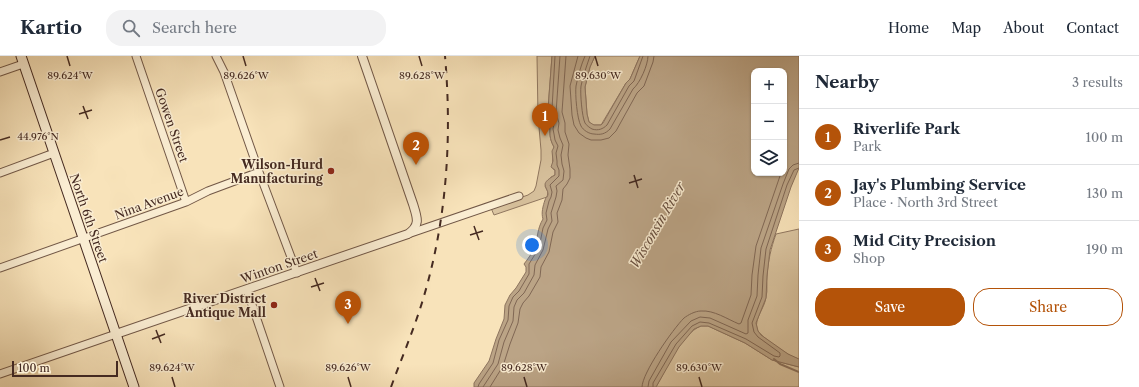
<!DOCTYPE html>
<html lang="en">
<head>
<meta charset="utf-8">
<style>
  body { margin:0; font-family:"Libre Caslon Text",serif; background:#f2f2f3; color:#1f2937 }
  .controls { position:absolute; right:12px; top:12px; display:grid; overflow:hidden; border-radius:8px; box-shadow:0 1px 3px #0004 }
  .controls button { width:36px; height:36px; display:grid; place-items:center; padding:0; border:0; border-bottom:1px solid #e0e1e3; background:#fff; color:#1f2937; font:20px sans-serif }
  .scale { position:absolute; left:12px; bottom:10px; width:106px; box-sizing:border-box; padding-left:4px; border:2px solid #452a21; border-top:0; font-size:11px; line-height:14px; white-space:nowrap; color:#452a21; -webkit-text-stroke:3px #faedd2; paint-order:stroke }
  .you { position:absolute; left:532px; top:189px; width:14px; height:14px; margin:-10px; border:3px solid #fff; border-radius:50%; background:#1a73e8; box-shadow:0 0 0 6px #1a73e833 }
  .badge { display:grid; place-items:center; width:26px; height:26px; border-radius:50%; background:#b45309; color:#fff; font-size:13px; font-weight:700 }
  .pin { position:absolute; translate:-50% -33px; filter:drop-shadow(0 1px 2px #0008) }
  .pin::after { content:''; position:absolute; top:21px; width:14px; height:12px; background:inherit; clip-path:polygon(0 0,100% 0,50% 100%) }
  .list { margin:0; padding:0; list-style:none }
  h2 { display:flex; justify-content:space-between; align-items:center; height:52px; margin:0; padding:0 16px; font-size:17px }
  h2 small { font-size:13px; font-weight:400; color:#747a83 }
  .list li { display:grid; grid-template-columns:26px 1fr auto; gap:12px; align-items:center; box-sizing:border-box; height:56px; padding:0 16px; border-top:1px solid #e0e1e3 }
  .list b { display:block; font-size:15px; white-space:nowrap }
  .list p { margin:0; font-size:13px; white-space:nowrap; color:#747a83 }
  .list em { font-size:13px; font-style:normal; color:#747a83 }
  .actions { display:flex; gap:8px; padding:12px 16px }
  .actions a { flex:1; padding:9px 0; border:1px solid #b45309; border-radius:16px; text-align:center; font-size:14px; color:#b45309 }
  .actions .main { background:#b45309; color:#fff }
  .icon { flex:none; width:22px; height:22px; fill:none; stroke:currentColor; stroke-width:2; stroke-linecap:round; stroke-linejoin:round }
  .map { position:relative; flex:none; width:799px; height:331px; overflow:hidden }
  header { display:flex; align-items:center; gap:24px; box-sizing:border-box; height:56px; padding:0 20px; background:#fff; border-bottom:1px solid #e0e1e3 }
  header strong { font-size:19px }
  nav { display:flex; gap:22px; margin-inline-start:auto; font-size:14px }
  .search { width:280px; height:36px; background:#f2f2f3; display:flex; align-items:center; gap:10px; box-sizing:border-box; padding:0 14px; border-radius:16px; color:#747a83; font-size:15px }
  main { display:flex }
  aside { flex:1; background:#fff }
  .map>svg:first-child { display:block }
  .green { fill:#dac4a0; stroke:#907760 }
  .water { fill:#bba486; stroke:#8c735e; fill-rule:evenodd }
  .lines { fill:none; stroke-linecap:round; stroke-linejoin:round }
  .shore { stroke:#806754; stroke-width:1 }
  .stream { stroke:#8c735e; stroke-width:2 }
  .minor-casing { stroke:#725847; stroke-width:9 }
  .tertiary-casing { stroke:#725847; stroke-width:10 }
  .secondary-casing { stroke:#452a21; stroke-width:11 }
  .minor { stroke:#faedd2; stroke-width:7 }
  .tertiary { stroke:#faedd2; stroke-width:8 }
  .secondary { stroke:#faedd2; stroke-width:9 }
  .rail { stroke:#452a21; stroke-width:2; stroke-dasharray:7 7; stroke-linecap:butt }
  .ticks { fill:none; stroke:#452a21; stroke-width:1.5 }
  .poi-dot { fill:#8f2418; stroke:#faedd2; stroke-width:1.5 }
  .labels { text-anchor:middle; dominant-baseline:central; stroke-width:3; stroke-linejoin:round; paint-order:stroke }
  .street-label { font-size:12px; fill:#452a21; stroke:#faedd2 }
  .poi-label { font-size:12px; font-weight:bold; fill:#452a21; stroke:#faedd2; text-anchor:end }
  .water-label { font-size:13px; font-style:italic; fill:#684f3f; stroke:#faedd2 }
  .ticks-label { font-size:10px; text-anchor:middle; fill:#452a21; stroke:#faedd2; stroke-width:3; stroke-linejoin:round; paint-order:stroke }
</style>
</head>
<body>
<header>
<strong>Kartio</strong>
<div class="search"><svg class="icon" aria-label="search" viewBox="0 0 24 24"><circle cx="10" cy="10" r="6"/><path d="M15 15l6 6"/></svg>Search here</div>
<nav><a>Home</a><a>Map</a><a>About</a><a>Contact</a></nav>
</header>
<main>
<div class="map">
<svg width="799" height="331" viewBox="0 0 799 331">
  <rect width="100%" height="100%" fill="#f8e3ba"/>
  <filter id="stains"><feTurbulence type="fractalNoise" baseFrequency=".005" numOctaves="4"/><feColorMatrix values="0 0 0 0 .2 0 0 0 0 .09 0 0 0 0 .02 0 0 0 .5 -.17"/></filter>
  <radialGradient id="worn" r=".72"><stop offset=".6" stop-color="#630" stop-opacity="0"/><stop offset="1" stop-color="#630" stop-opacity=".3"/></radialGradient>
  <path class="green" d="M 537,0 L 552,0 L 548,53 C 545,60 551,61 550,68 C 550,78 549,82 554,91 C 553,96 552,108 553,113 L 555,114 L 555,119 L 551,121 L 545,130 L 548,136 L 547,141 L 494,159 L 491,152 L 528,139 L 534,135 L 536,130 L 541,104 L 541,94 L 538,60 Z
    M 595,0 L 640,0 L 630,23 L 626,27 L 601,69 L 593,69 L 589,66 L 587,58 L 585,31 L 590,11 Z
    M 799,173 L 799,303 C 791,302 759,280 757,273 C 754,262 765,252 766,241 C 768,234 766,227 767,220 C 768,205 771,192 776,178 Z
    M 701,270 L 708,270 L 745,287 L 772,304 L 799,311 L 799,331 L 656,331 C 667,312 681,278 701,270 Z"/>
  <path class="water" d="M 552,0 L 595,0 L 590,11 L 585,31 L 587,58 L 589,66 L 594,69 L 601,69 L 603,67 L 626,27 L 630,23 L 640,0 L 799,0 L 799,112 L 791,131 L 770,194 L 767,220 L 766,242 L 756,267 L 758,275 L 761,279 L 788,298 L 799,303 L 799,311 L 772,304 L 745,287 L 708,270 L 701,270 L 694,273 L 679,291 L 656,331 L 474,331 L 474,327 L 489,305 L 496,283 L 504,263 L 505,249 L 510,239 L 516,232 L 526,216 L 526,211 L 524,208 C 528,203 532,197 535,191 C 538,181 537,173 543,163 C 541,157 543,150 545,144 C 547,138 547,144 548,138 C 548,134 545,132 545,128 C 546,124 552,121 555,119 L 555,114 L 551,111 L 553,105 L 552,95 L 554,91 C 549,82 550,78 550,68 C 551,61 545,60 548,53 ZM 754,15 L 784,15 L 784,117 L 754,117 Z"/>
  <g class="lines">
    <path class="shore" d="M 578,0 L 570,30 L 572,59 L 574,69 L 579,77 L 586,82 L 591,84 L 601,84 L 609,82 L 616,75 L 637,37 L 644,30 L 653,6 L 654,0
      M 585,0 C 581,9 578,20 576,30 C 575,38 577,63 581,70 C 583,74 589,78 594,78 C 601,79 605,78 610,73 L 633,33 C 640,27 648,9 648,0
      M 590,0 C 587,9 583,20 581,30 C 580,37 582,61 585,67 C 586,69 590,72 592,73 C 598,75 603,73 607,69 L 629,30 L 634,25 L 643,0
      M 478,331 L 479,328 L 493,307 L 499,284 L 508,264 L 509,250 L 513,241 L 519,235 L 529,218 L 529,208 L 539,192 L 543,172 L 547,164 L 546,157 L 549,145 L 551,141 L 552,136 L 550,129 L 559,120 L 559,114 L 557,109 L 557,105 L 556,97 L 558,90 L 555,84 L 554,78 L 553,73 L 554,68 L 550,57 L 552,53 L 555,0
      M 483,331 L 498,308 L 504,286 L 513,265 L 514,251 L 517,244 L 524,237 L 534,219 L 535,209 L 543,194 L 548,173 L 552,165 L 551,157 L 556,141 L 557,135 L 556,130 L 563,124 L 564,115 L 562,108 L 561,99 L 563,89 L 560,82 L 558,74 L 559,67 L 556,57 L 560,0
      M 490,331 L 503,310 L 510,288 L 518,267 L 520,253 L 523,247 L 529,240 L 540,221 L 541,211 L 549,196 L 553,176 L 558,166 L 557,157 L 562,144 L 563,133 L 567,128 L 570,122 L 570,113 L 568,99 L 569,88 L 565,76 L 565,67 L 562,56 L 566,0
      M 642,331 C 642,317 673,273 684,262 C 688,259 695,255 701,255 C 714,254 727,263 739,268 L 741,267 L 751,239 L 752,219 L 756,190 L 781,117
      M 648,331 L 649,325 L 671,286 L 691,265 L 700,261 L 710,262 L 746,278 L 748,277 L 748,264 L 757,240 L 758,219 L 761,192 L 783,128 L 789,113 L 793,109 L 799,107
      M 653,331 L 653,327 L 676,288 L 692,270 L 700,266 L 709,267 L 746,283 L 774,300 L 779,301 L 780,300 L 780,297 L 758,281 L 754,276 L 752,267 L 762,241 L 763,220 L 766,193 L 787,129 L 794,114 L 799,112"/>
    <path class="stream" d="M 774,303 L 780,308 L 799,316"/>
    <defs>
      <path id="minor" d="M 136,0 L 186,146
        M 216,0 L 224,16 L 259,116 L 297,217
        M 0,16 L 23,8
        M 0,117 L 54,97
        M 408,178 L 519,140
        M 0,212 L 186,146 L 208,135 L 259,116
        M 247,234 L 280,331
        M 0,318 L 116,278"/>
      <path id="tertiary" d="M 116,278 L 408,178 C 421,169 417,161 413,148 L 362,0"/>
      <path id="secondary" d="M 21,0 L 134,331"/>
    </defs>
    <use href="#minor" class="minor-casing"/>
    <use href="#tertiary" class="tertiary-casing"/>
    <use href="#secondary" class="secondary-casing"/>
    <use href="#minor" class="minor"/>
    <use href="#tertiary" class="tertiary"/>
    <use href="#secondary" class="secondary"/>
    <path class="rail" d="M 391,331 C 402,301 415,271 424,240 C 447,162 452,81 445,0"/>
  </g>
  <path class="ticks" d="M 67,0 L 70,10M 243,0 L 246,10M 419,0 L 422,10M 595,0 L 598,10M 83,50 L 88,63M 79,58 L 92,54M 0,84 L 10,81M 634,119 L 638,132M 629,127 L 642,123M 474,170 L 479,184M 470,179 L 483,175M 315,222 L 320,235M 311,231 L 324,227M 156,274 L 161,287M 152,283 L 165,278M 172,321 L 175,331M 348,321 L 351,331M 524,321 L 527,331M 699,321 L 702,331"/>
  <g class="poi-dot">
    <circle cx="331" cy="115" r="4"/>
    <circle cx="274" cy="249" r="4"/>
  </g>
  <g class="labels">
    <g class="street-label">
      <text transform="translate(172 69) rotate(71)">Gowen Street</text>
      <text transform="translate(149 147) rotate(-20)">Nina Avenue</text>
      <text transform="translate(89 162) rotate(71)">North 6th Street</text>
      <text transform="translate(279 210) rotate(-19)">Winton Street</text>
    </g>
    <g class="poi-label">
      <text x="323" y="108">Wilson-Hurd<tspan x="323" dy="14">Manufacturing</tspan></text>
      <text x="266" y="242">River District<tspan x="266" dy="14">Antique Mall</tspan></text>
    </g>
    <g class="water-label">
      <text transform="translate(657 169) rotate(-60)">Wisconsin River</text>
    </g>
  </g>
  <g class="ticks-label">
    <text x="70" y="23">89.624°W</text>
    <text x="246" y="23">89.626°W</text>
    <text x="422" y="23">89.628°W</text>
    <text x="598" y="23">89.630°W</text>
    <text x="38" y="84">44.976°N</text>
    <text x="172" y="315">89.624°W</text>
    <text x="348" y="315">89.626°W</text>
    <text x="524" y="315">89.628°W</text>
    <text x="699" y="315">89.630°W</text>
  </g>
  <rect width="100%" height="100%" filter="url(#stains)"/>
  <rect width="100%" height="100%" fill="url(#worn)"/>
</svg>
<div class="controls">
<button>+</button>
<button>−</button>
<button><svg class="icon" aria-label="layers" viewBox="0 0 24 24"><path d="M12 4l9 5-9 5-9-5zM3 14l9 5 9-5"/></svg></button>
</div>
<div class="scale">100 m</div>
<div class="you"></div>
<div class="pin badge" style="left:545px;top:80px">1</div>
<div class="pin badge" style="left:416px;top:109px">2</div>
<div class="pin badge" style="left:348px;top:268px">3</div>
</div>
<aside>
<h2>Nearby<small>3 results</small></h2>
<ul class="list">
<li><span class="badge">1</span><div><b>Riverlife Park</b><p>Park</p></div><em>100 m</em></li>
<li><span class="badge">2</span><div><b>Jay's Plumbing Service</b><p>Place · North 3rd Street</p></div><em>130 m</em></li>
<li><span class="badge">3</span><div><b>Mid City Precision</b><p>Shop</p></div><em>190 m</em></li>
</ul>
<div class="actions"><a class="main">Save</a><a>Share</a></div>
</aside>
</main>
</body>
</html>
